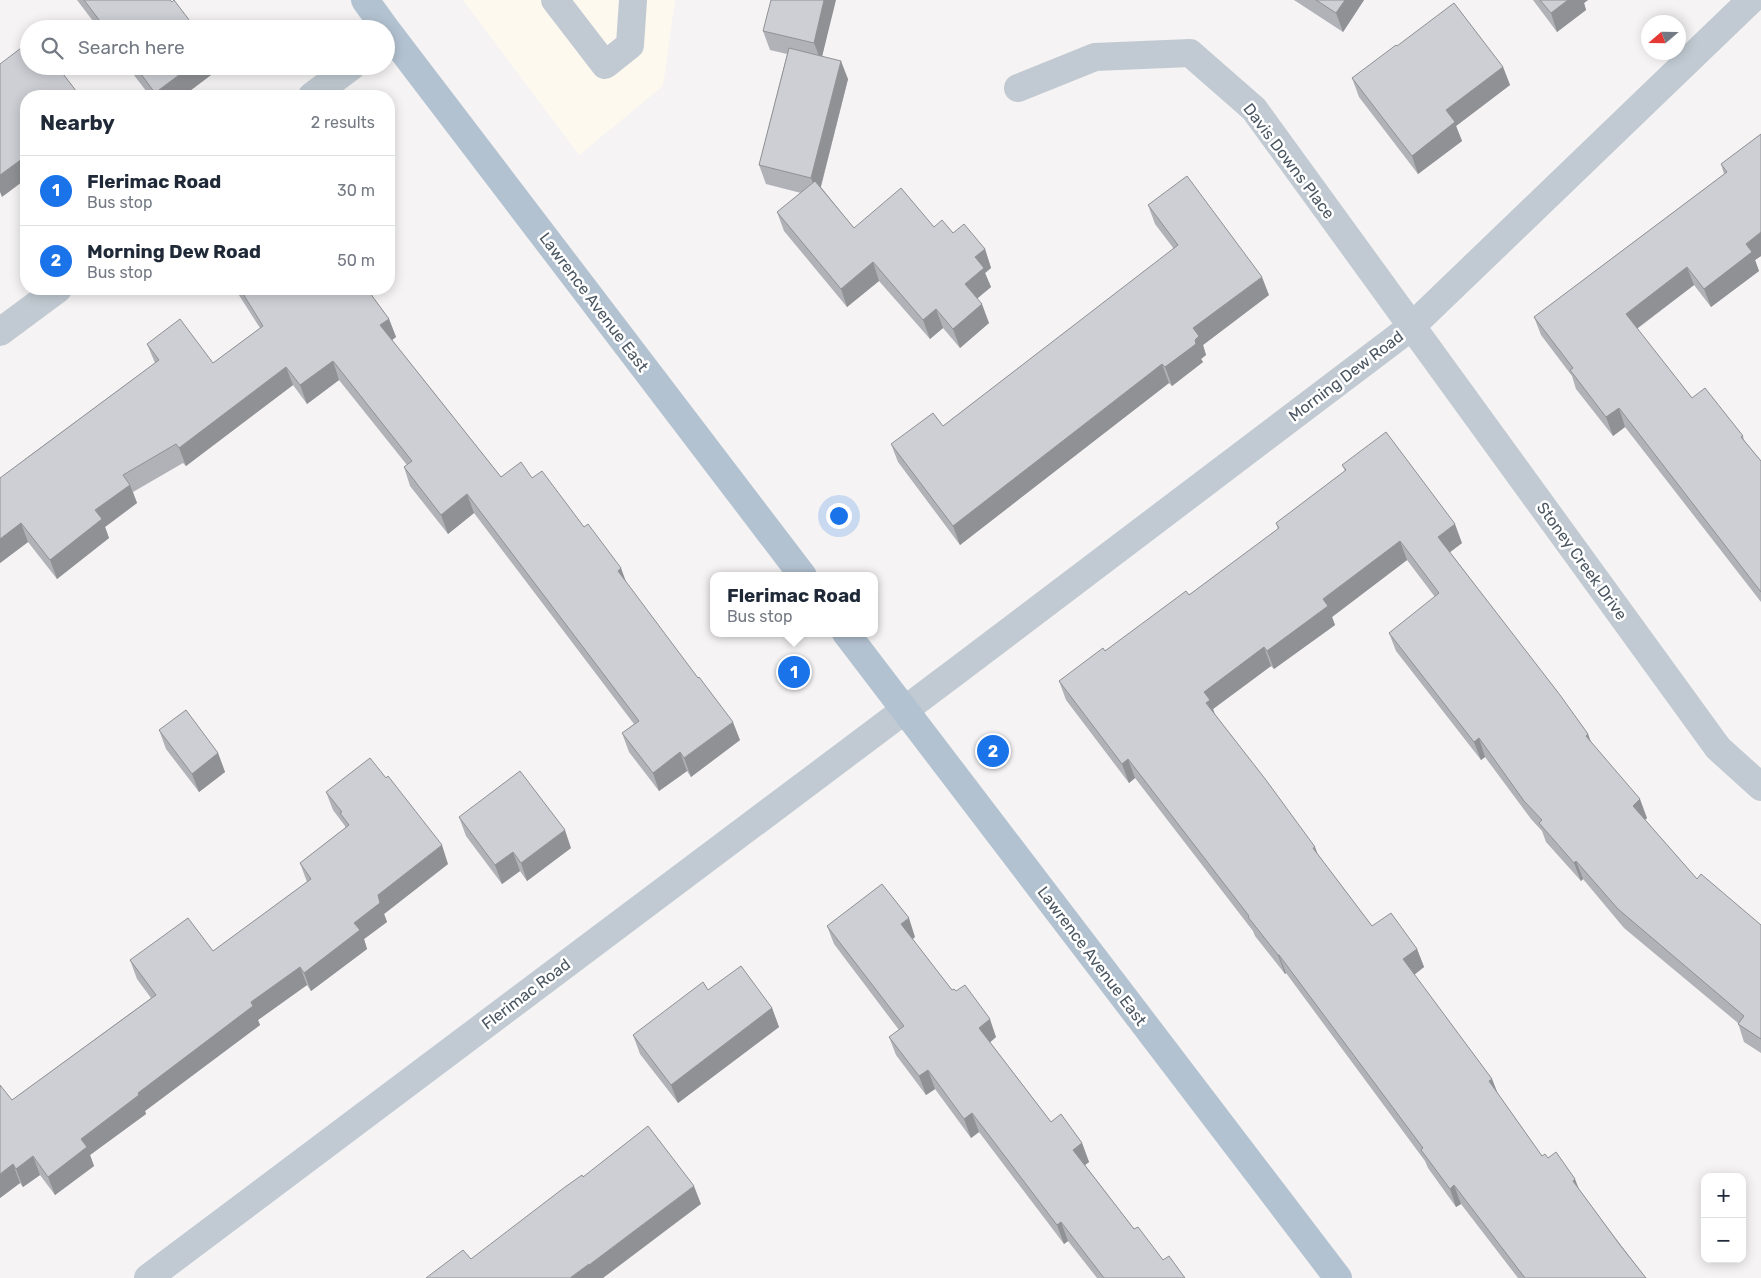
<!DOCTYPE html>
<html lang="en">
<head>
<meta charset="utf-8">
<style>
  body { margin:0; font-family:Rubik,sans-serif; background:#f2f2f3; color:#1f2937 }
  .controls { position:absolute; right:15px; bottom:15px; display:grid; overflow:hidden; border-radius:10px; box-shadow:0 2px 12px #0003 }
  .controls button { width:45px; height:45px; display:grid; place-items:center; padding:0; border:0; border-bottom:1px solid #e0e1e3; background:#fff; color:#1f2937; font:25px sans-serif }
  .compass { position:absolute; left:1641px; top:15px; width:45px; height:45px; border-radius:50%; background:#fff; box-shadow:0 2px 12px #0003; rotate:250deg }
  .you { position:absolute; left:838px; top:515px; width:18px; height:18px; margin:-12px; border:4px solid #fff; border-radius:50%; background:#1a73e8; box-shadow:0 0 0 8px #1a73e833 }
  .badge { display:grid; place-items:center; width:32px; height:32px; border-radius:50%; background:#1a73e8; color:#fff; font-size:16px; font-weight:700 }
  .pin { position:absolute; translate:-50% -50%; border:2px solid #fff; box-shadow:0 1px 5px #0006 }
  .popup { position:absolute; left:710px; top:572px; width:168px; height:65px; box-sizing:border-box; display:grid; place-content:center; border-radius:10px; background:#fff; filter:drop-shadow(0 1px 4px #0005); font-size:16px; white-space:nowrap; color:#747a83 }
  .popup b { font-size:19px; color:#1f2937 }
  .popup::after { content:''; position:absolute; left:50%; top:100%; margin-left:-10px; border:10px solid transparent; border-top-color:#fff }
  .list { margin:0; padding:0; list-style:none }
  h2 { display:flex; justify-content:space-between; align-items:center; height:65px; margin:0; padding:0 20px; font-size:21px }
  h2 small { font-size:16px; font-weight:400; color:#747a83 }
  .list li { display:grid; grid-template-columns:32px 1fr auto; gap:15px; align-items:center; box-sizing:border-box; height:70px; padding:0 20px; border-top:1px solid #e0e1e3 }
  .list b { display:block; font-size:19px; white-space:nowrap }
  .list p { margin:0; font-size:16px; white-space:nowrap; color:#747a83 }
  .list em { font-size:16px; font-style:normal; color:#747a83 }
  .icon { flex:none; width:28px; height:28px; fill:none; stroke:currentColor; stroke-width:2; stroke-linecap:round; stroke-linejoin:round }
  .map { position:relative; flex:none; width:1761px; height:1278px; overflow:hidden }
  .search { position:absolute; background:#fff; box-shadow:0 2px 12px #0003; left:20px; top:20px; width:375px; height:55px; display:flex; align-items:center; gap:12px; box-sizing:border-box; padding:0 18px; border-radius:28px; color:#747a83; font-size:19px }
  .panel { position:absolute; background:#fff; box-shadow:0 2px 12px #0003; left:20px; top:90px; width:375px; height:205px; border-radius:20px }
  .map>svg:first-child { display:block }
  .commercial { fill:#fdf9ef }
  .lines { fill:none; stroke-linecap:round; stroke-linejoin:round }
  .minor { stroke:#c1cad2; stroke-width:28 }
  .major { stroke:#b3c2d1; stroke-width:28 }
  .wall { fill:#b0b2b7 }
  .shaded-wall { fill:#909195 }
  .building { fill:#cdcfd5; stroke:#909195 }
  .labels { text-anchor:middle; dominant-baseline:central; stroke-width:5; stroke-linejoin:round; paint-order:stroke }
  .street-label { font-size:16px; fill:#4a5661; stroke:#fff }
</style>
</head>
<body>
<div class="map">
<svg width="1761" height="1278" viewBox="0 0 1761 1278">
  <rect width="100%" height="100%" fill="#f5f3f3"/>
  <path class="commercial" d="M 463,0 L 675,0 L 663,86 L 579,155 Z"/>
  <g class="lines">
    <path class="minor" d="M 555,0 L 605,65 L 630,45 L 633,0
      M 1018,88 L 1095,57 L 1190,53 L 1254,109 L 1718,748 L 1761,787
      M 312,96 L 352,66
      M 0,332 L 58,289
      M 148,1278 L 958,670 L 1411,327 L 1751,0"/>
    <path class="major" d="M 365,0 L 386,29
      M 386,29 L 803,576
      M 846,633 L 1338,1278"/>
  </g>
  <path class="wall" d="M 77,0 L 170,0 L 196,29 L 99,29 Z
    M 835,0 L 822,56 L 848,79 L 821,187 L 854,228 L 934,227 L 953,233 L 985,249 L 991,268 L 985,273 L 991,287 L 977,298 L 989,323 L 960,348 L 943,328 L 930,339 L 879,281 L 847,307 L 784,231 L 777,212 L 801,193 L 766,184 L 759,165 L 787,54 L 770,50 L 763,31 Z
    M 1294,0 L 1364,0 L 1343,32 Z
    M 1533,0 L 1588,0 L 1584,3 L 1586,10 L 1557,32 Z
    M 1397,46 L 1503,67 L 1510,85 L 1456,126 L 1462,141 L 1418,174 L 1359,97 L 1352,78 Z
    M 127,66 L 218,66 L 219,69 L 183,96 L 150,96 Z
    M 1761,134 L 1761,256 L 1755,260 L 1759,271 L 1711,307 L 1694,285 L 1637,329 L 1692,398 L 1743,436 L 1744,440 L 1761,461 L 1761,602 L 1625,427 L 1613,436 L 1576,389 L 1572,376 L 1541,335 L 1534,317 L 1724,174 L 1721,164 Z
    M 1148,205 L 1269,295 L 1203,345 L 1206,355 L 1201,359 L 1203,362 L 1172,386 L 1169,383 L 960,545 L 898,462 L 891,444 L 943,426 L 1174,249 L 1155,224 Z
    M 235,289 L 367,289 L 389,319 L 396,337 L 392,340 L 501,477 L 532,478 L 584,527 L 625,581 L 740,740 L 691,777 L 687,771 L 659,791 L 629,752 L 622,733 L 634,724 L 474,513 L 448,534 L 410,486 L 404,467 L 407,465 L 339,380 L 307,404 L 293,385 L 186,466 L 183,463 L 133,492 L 137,503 L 105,527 L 109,538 L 57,579 L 28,542 L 0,563 L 25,459 L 155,363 L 147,344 L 213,363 L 260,328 Z
    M 1342,465 L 1462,543 L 1450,552 L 1588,734 L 1591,743 L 1647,818 L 1645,820 L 1697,879 L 1761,925 L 1761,1053 L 1744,1042 L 1738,1023 L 1624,928 L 1583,879 L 1581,881 L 1546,842 L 1542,831 L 1531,819 L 1485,757 L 1481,760 L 1396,651 L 1389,633 L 1435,597 L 1407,560 L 1332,617 L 1335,625 L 1274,669 L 1271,666 L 1213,709 L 1215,714 L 1319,856 L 1372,926 L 1417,949 L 1424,967 L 1414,975 L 1492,1079 L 1498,1094 L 1542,1156 L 1548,1158 L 1579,1190 L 1646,1278 L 1518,1278 L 1461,1204 L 1456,1207 L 1428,1168 L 1425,1161 L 1286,973 L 1285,974 L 1255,936 L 1253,931 L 1135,778 L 1129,783 L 1066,700 L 1059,681 L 1189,595 L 1278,529 L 1276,523 L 1345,471 Z
    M 159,730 L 218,753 L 225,772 L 199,792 L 166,749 Z
    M 326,792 L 448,864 L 384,914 L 387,922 L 364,939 L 367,949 L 311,991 L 307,985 L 258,1020 L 260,1025 L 145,1111 L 146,1114 L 90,1155 L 94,1166 L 55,1195 L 40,1175 L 23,1187 L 20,1183 L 0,1198 L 12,1100 L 151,998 L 137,979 L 130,960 L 213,951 L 307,882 L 300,863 L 345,828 L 345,826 L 333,810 Z
    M 459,817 L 571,848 L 527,881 L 520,871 L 502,884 L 466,836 Z
    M 827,926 L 915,937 L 912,939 L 952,990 L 996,1037 L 990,1042 L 1051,1122 L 1082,1143 L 1089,1162 L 1085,1165 L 1134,1229 L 1163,1260 L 1185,1278 L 1097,1278 L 1068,1241 L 1064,1244 L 979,1132 L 971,1138 L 935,1089 L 926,1095 L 896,1055 L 889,1037 L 899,1030 L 834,944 Z
    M 708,990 L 772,1008 L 779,1027 L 678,1103 L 640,1054 L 633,1035 Z"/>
  <path class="shaded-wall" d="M 824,0 L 836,0 L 821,61 L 814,43 Z
    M 1345,0 L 1364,0 L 1343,32 L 1336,13 Z
    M 1568,0 L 1588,0 L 1584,3 L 1586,10 L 1557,32 L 1551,13 Z
    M 841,61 L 848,79 L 818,197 L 811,178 Z
    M 191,66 L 218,66 L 219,69 L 183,96 L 156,96 L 155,93 Z
    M 1503,67 L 1510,85 L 1456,126 L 1462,141 L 1418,174 L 1412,156 L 1446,110 Z
    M 26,156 L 26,179 L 2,197 L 0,192 L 0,175 Z
    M 1761,232 L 1761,256 L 1755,260 L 1759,271 L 1711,307 L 1704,289 L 1746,244 Z
    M 985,249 L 991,268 L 985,273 L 991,287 L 972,303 L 965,284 L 975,257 Z
    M 873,262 L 879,281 L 847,307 L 841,289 Z
    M 1687,267 L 1694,285 L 1632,332 L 1626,314 Z
    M 1262,277 L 1269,295 L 1203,345 L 1206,355 L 1201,359 L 1203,362 L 1172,386 L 1165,367 L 1195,340 L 1193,328 Z
    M 982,304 L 989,323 L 960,348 L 953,329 Z
    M 936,309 L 943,328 L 930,339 L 923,320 Z
    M 389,319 L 396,337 L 387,344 L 380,325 Z
    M 333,361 L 339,380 L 307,404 L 300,385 Z
    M 1162,364 L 1169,383 L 960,545 L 953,526 Z
    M 286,367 L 293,385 L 186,466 L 179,448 Z
    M 1619,408 L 1625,427 L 1613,436 L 1606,417 Z
    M 130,485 L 137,503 L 105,527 L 109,538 L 57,579 L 50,560 L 95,510 Z
    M 467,494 L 474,513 L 448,534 L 441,515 Z
    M 21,523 L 28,542 L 0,563 L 0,539 Z
    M 1455,524 L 1462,543 L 1445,556 L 1438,537 Z
    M 1400,541 L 1407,560 L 1332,617 L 1335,625 L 1274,669 L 1267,651 L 1323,599 Z
    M 621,568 L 628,587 L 618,571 Z
    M 1264,647 L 1271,666 L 1213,709 L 1216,719 L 1206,703 L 1204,692 Z
    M 733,722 L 740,740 L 691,777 L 684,758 Z
    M 1588,734 L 1595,753 L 1586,736 Z
    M 1479,738 L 1485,757 L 1481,760 L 1474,742 Z
    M 680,752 L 687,771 L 659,791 L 653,773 Z
    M 218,753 L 225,772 L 199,792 L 192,774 Z
    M 1128,759 L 1135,778 L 1129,783 L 1122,764 Z
    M 1640,799 L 1647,818 L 1640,824 L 1633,806 Z
    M 565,830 L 571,848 L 527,881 L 521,863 Z
    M 442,845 L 448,864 L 384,914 L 387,922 L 364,939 L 367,949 L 311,991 L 304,973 L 354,923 L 378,895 Z
    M 1315,847 L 1322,865 L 1313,848 Z
    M 513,852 L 520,871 L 502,884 L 495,865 Z
    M 1576,861 L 1583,879 L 1581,881 L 1574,863 Z
    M 909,918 L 915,937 L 908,943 L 901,924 Z
    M 1417,949 L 1424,967 L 1410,978 L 1403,959 Z
    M 1278,955 L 1279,955 L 1286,973 L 1285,974 Z
    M 300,967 L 307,985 L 258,1020 L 260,1025 L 145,1111 L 146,1114 L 90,1155 L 94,1166 L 55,1195 L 48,1177 L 81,1139 L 251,1002 Z
    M 772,1008 L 779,1027 L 678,1103 L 671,1085 Z
    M 990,1019 L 996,1037 L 986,1046 L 979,1028 Z
    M 928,1070 L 935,1089 L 926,1095 L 919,1076 Z
    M 1492,1079 L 1499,1097 L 1489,1081 Z
    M 972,1113 L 979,1132 L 971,1138 L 964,1119 Z
    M 1082,1143 L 1089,1162 L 1080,1169 L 1073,1150 Z
    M 33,1156 L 40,1175 L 23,1187 L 16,1169 Z
    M 13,1164 L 20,1183 L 0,1198 L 0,1174 Z
    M 1575,1179 L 1582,1197 L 1573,1181 Z
    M 1454,1185 L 1461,1204 L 1456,1207 L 1450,1189 Z
    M 694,1186 L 701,1204 L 603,1278 L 594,1278 L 589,1265 Z
    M 1061,1222 L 1068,1241 L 1064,1244 L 1057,1225 Z
    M 589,1264 L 594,1278 L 570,1278 Z"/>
  <path class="building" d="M 84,0 L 170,0 L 172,2 L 174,0 L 196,29 L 106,29 Z
    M 771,0 L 824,0 L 814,43 L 763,31 Z
    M 1316,0 L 1345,0 L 1336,13 Z
    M 1540,0 L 1568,0 L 1551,13 Z
    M 1454,3 L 1503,67 L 1446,110 L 1455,122 L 1412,156 L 1352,78 L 1396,45 L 1397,46 Z
    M 29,42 L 29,66 L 57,66 L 80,96 L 26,96 L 26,156 L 0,175 L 0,64 Z
    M 789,48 L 841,61 L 811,178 L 759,165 Z
    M 135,66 L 191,66 L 155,93 Z
    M 1761,134 L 1761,232 L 1746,244 L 1752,252 L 1704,289 L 1687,267 L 1626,314 L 1692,398 L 1705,388 L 1743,436 L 1741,437 L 1761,461 L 1761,592 L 1619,408 L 1606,417 L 1570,370 L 1573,368 L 1534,317 L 1727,172 L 1721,164 Z
    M 1187,176 L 1262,277 L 1193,328 L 1199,336 L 1195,340 L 1196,344 L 1165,367 L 1162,364 L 953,526 L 891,444 L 933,413 L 943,426 L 1178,245 L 1148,205 Z
    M 815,181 L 854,228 L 901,188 L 934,227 L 942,220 L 953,233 L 964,224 L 985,249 L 975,257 L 984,268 L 965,284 L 982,304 L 953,329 L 936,309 L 923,320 L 873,262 L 841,289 L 777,212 Z
    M 240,289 L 367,289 L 389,319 L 380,325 L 501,477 L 521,462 L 532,478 L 542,471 L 584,527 L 588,524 L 621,568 L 618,571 L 698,678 L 699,677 L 733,722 L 684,758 L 680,752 L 653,773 L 622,733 L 639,721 L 467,494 L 441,515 L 404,467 L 412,461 L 333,361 L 300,385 L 286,367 L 179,448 L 176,444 L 123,475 L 130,485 L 95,510 L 102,519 L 50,560 L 21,523 L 0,539 L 0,478 L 159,360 L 147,344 L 180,319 L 213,363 L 263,326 Z
    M 1386,432 L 1455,524 L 1438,537 L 1560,695 L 1588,734 L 1586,736 L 1640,799 L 1633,806 L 1697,879 L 1701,874 L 1761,925 L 1761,1039 L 1738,1024 L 1744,1016 L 1618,909 L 1576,861 L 1574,863 L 1539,823 L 1542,820 L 1524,801 L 1479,738 L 1474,742 L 1389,633 L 1439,593 L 1400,541 L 1323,599 L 1328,606 L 1267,651 L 1264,647 L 1204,692 L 1210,700 L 1206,703 L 1266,780 L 1315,847 L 1313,848 L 1372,926 L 1391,913 L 1417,949 L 1403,959 L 1492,1079 L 1489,1081 L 1542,1156 L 1545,1154 L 1548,1158 L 1556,1152 L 1575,1179 L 1573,1181 L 1620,1245 L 1646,1278 L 1525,1278 L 1454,1185 L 1450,1189 L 1421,1150 L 1423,1148 L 1279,955 L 1278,955 L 1248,917 L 1249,916 L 1128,759 L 1122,764 L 1059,681 L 1103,648 L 1105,651 L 1186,591 L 1189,595 L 1279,528 L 1276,523 L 1346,470 L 1342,465 Z
    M 186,710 L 218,753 L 192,774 L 159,730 Z
    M 370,758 L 386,778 L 388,776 L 442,845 L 378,895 L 380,903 L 354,923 L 360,930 L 304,973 L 300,967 L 251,1002 L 253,1006 L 138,1093 L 139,1095 L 81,1139 L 87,1147 L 48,1177 L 33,1156 L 16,1169 L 13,1164 L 0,1174 L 0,1085 L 12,1100 L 156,995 L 130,960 L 188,918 L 213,951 L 311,879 L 300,863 L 349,825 L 340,813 L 342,812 L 326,792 Z
    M 520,771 L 565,830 L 521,863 L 513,852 L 495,865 L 459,817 Z
    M 882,884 L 909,918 L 901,924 L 952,990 L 954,989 L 956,991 L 965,985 L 990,1019 L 979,1028 L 1051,1122 L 1061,1114 L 1082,1143 L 1073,1150 L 1134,1229 L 1138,1227 L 1163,1260 L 1169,1256 L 1185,1278 L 1104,1278 L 1061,1222 L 1057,1225 L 972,1113 L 964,1119 L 928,1070 L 919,1076 L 889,1037 L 904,1026 L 827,926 Z
    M 741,966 L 772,1008 L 671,1085 L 633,1035 L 703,982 L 708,990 Z
    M 648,1126 L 694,1186 L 589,1265 L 589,1264 L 570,1278 L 426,1278 L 463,1250 L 471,1259 L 565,1187 L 582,1175 L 583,1177 Z"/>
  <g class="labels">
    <g class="street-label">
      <text transform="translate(1289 161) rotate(53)">Davis Downs Place</text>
      <text transform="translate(594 302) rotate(53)">Lawrence Avenue East</text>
      <text transform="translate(1346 376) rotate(-37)">Morning Dew Road</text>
      <text transform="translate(1582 561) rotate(54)">Stoney Creek Drive</text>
      <text transform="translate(1092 956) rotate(53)">Lawrence Avenue East</text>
      <text transform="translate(526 994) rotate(-37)">Flerimac Road</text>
    </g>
  </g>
</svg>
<div class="controls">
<button>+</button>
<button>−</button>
</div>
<svg class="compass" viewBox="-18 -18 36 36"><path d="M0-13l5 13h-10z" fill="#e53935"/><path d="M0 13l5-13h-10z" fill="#747a83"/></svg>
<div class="you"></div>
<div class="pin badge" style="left:794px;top:672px">1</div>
<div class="popup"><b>Flerimac Road</b>Bus stop</div>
<div class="pin badge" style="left:993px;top:751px">2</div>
<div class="search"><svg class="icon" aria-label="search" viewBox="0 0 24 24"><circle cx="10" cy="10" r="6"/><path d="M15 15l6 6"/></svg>Search here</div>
<section class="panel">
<h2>Nearby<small>2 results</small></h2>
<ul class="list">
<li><span class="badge">1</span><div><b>Flerimac Road</b><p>Bus stop</p></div><em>30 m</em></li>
<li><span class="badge">2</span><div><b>Morning Dew Road</b><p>Bus stop</p></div><em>50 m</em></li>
</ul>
</section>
</div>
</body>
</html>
